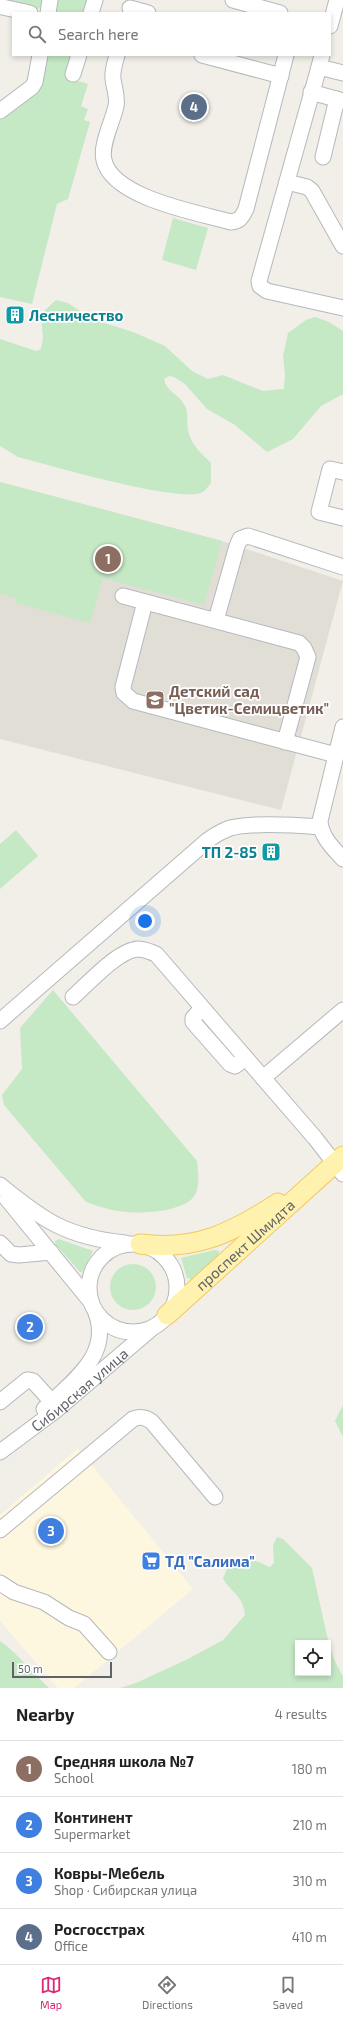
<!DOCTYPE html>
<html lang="en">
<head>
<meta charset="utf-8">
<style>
  body { margin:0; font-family:"Exo 2",sans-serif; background:#f2f2f2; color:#222 }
  .controls { position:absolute; right:12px; bottom:12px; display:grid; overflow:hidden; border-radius:0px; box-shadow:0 2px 6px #0003 }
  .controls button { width:36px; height:36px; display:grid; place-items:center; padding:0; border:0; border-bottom:1px solid #e0e0e0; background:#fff; color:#222; font:20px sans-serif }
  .scale { position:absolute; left:12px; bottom:10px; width:100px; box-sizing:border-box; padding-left:4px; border:2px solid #5f6368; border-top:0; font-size:11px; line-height:14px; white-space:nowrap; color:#5f6368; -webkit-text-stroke:3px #fff; paint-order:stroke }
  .you { position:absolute; left:145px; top:921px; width:14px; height:14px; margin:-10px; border:3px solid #fff; border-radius:50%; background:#1a73e8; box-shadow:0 0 0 6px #1a73e833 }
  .badge { display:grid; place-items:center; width:26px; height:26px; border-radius:50%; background:#db2777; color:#fff; font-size:13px; font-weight:700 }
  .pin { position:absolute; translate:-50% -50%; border:2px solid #fff; box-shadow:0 1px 4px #0006 }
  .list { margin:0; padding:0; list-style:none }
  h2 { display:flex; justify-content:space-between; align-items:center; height:52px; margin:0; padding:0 16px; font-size:17px }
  h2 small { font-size:13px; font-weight:400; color:#767676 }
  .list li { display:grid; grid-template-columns:26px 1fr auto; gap:12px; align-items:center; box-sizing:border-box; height:56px; padding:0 16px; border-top:1px solid #e0e0e0 }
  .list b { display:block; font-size:15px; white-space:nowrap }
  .list p { margin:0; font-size:13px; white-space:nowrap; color:#767676 }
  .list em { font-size:13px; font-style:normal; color:#767676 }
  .icon { flex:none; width:22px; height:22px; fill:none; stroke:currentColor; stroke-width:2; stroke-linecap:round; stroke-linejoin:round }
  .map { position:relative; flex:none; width:343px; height:1688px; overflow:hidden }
  .search { position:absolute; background:#fff; box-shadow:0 2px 6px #0003; left:12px; right:12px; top:12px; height:44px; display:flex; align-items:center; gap:10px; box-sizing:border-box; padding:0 14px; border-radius:0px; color:#767676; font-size:15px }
  .sheet { height:276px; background:#fff }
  nav { display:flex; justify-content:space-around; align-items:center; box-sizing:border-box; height:56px; border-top:1px solid #e0e0e0; background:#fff; font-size:11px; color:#767676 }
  nav a { display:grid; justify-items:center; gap:2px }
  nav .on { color:#db2777 }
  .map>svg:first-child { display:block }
  .commercial { fill:#fef7e0 }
  .education { fill:#e1ded6 }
  .green { fill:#c5e8c5; fill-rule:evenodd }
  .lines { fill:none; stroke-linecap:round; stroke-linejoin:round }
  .minor-casing { stroke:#b5b8bc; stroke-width:17 }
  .major-casing { stroke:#f2c960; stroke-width:21 }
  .minor { stroke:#fff; stroke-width:15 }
  .major { stroke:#fff2af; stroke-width:19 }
  .labels { text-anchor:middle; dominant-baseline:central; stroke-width:3.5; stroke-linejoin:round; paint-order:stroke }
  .culture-label { font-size:15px; font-weight:bold; fill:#0d838f; stroke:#fff; text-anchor:start }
  .education-label { font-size:15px; font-weight:bold; fill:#785e54; stroke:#fff; text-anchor:start }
  .street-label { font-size:15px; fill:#5f6368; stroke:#fff }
  .shop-label { font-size:15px; font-weight:bold; fill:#366cbe; stroke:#fff; text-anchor:start }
</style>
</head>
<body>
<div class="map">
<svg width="343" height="1688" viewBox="0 0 343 1688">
  <rect width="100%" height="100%" fill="#f1efe8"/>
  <path class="commercial" d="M 78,1448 L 193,1589 L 74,1688 L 58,1688 L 0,1621 L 0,1515 Z"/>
  <path class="education" d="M 0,482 L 222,541 L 343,581 L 281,810 L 0,739 Z"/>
  <path class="green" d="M 7,0 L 42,0 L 40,8 L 37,9 L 7,3 Z
    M 58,0 L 88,0 L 84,13 L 55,13 Z
    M 48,55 L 72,55 L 65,77 L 88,84 L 81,106 L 88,109 L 84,120 L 90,122 L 68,199 L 57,204 L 32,304 L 0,297 L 0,120 L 37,92 L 42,83 Z
    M 173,218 L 208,228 L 196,270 L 162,260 Z
    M 56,300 L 68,303 L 92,319 L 133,332 L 165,346 L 192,371 L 208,379 L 223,375 L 263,391 L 284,389 L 285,374 L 283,356 L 288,333 L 306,320 L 315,317 L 329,322 L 343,331 L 343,394 L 321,406 L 293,439 L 267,452 L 235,425 L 207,409 L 185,384 L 174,377 L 169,376 L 164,379 C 166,390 174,392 181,400 C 190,410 186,419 188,430 C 190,444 202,454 211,463 L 211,483 C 209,485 206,490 203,492 C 181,504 49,465 18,457 L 0,446 L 0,339 L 36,351 L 41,349 L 43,338 L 41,314 Z
    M 0,482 L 222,541 L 204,605 L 103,578 L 90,623 L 16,603 L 16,598 L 0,594 Z
    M 16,830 L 38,856 L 0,889 L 0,844 Z
    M 53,990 L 197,1161 C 198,1171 200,1185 195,1195 C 186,1211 144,1214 127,1212 C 113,1211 99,1207 86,1202 L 4,1105 L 2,1095 L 22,1069 L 20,1028 Z
    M 59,1239 L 93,1251 L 82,1272 L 80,1272 L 55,1244 L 55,1241 Z
    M 215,1250 L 219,1251 L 218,1256 L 191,1279 L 187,1278 L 181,1258 Z
    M110 1287a23 23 0 1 1 46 0a23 23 0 1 1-46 0Z
    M 343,1405 L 343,1437 L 335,1421 Z
    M 277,1537 L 283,1539 L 312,1568 L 327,1636 L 334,1659 L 343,1677 L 343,1688 L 120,1688 L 136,1683 L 188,1659 L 223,1640 L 245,1615 C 243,1596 233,1594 223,1579 L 228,1565 L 246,1557 L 270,1567 L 274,1563 L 273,1545 ZM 298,1643 L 328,1643 L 328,1673 L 298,1673 Z
    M 0,1641 C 18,1654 32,1672 49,1688 L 0,1688 Z"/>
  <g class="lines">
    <defs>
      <g id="minor">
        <path d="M 233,0 L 280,13"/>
        <path d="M 2,7 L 30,13"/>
        <path d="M 130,8 L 148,13"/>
        <path d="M 48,13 L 50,0"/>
        <path d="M 91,13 L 95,0"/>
        <path d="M 330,26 L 337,0"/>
        <path d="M 117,55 C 115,63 112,71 113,79 C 114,88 118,97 116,106 C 113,121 100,145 104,160 C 112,198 199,213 231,222 C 240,221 242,217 246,209 L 286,55"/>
        <path d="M 202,55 L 281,76"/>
        <path d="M 322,55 L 319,67 L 343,73"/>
        <path d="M 319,67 L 259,281 L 260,286 L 267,291 L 343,308"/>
        <path d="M 73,74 L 79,55"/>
        <path d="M 311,92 L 343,101"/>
        <path d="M 0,111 L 32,87 L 35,82 L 40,55"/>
        <path d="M 323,157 L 337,99"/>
        <path d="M 287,182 L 307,187 L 312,191 L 343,246"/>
        <path d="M 343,472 L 330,469 L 319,512 L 343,518"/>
        <path d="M 123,596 L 299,643 L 304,648 L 308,657 L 285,742"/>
        <path d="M 145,602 L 123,687 L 124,693 L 133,701 L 336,755"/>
        <path d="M 216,620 L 237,546 L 240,539 L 248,536 L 343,567"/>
        <path d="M 343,727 L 320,821 C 321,837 333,848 343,859"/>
        <path d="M 73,997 C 89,983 118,950 138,949 C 145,949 150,952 156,954 L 315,1138 L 343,1174"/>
        <path d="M 202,1008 L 193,1018 L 193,1022 L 230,1064 L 235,1066 L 246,1058"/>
        <path d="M 0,1021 L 208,840 C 215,835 222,831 230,828 C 254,822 295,825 320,827"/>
        <path d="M 263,1078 L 343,1010"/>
        <path d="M 0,1185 C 44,1221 67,1237 125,1243"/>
        <path d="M 7,1199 L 91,1302"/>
        <path d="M 0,1243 L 11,1254 L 19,1255 L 51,1252"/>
        <circle cx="133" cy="1288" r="44"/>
        <path d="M 0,1402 L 27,1380 L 33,1381 L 51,1401"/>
        <path d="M 44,1409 C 71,1382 112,1356 96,1313"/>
        <path id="s1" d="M 0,1452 L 55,1411 L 151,1329"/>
        <path d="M 0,1530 L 133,1419 C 141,1416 146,1417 152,1422 L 215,1497"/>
        <path d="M 0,1583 L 14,1592 L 44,1602 L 69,1618 L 84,1624 L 109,1652"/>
      </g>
      <g id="major">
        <path d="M 140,1244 C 196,1251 232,1233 278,1203"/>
        <path id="s2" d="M 167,1315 L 343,1156"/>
      </g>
    </defs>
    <use href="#minor" class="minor-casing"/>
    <use href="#major" class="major-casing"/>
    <use href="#minor" class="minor"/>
    <use href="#major" class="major"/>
  </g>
  <defs>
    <symbol id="building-square" viewBox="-11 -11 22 22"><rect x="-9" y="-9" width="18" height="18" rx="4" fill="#0f9aa8" stroke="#fff"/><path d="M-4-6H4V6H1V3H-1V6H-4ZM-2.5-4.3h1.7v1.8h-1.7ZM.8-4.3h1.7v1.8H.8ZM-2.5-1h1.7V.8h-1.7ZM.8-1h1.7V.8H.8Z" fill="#fff"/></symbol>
    <symbol id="school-square" viewBox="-11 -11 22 22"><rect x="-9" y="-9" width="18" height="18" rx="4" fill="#8d6e63" stroke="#fff"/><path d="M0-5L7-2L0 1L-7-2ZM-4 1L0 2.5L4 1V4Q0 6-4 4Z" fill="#fff"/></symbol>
    <symbol id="supermarket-square" viewBox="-11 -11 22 22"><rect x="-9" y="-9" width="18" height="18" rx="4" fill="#3f7fe0" stroke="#fff"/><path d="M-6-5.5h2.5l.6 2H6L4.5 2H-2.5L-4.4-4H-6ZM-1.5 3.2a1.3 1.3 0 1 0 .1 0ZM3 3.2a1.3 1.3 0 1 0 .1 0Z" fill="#fff"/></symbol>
  </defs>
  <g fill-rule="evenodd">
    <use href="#building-square" x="4" y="304" width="22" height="22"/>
    <use href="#school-square" x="144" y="689" width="22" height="22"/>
    <use href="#building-square" x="260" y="841" width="22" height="22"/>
    <use href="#supermarket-square" x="140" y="1550" width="22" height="22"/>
  </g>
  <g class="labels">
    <g class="culture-label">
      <text x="29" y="315">Лесничество</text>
      <text x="257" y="852" text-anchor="end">ТП 2-85</text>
    </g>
    <g class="education-label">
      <text x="169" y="691">Детский сад<tspan x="169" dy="17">"Цветик-Семицветик"</tspan></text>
    </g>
    <g class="street-label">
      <text stroke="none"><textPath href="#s2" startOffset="105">проспект Шмидта</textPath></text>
      <text stroke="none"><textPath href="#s1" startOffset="101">Сибирская улица</textPath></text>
    </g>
    <g class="shop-label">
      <text x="165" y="1561">ТД "Салима"</text>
    </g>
  </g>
</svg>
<div class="controls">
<button><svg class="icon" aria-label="locate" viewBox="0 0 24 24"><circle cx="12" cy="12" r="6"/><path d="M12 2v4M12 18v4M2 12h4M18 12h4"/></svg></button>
</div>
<div class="scale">50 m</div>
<div class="you"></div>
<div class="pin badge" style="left:108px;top:559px;background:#8d6e63">1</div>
<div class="pin badge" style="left:30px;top:1327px;background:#3f7fe0">2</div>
<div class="pin badge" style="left:51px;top:1531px;background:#3f7fe0">3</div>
<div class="pin badge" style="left:194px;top:107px;background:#5c6f8a">4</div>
<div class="search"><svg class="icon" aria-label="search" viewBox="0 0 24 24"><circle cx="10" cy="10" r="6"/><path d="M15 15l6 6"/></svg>Search here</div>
</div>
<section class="sheet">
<h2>Nearby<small>4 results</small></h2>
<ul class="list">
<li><span class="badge" style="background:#8d6e63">1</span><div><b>Средняя школа №7</b><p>School</p></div><em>180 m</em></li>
<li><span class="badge" style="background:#3f7fe0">2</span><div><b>Континент</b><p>Supermarket</p></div><em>210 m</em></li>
<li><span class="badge" style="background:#3f7fe0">3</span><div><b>Ковры-Мебель</b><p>Shop · Сибирская улица</p></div><em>310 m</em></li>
<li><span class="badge" style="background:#5c6f8a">4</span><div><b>Росгосстрах</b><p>Office</p></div><em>410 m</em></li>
</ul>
</section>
<nav>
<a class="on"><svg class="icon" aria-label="map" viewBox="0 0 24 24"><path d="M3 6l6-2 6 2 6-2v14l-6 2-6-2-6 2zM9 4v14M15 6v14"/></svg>Map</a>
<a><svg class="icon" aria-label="directions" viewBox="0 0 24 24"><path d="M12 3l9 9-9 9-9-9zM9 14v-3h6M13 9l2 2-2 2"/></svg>Directions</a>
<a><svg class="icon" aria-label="saved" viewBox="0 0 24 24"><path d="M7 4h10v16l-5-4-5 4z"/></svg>Saved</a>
</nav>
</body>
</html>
